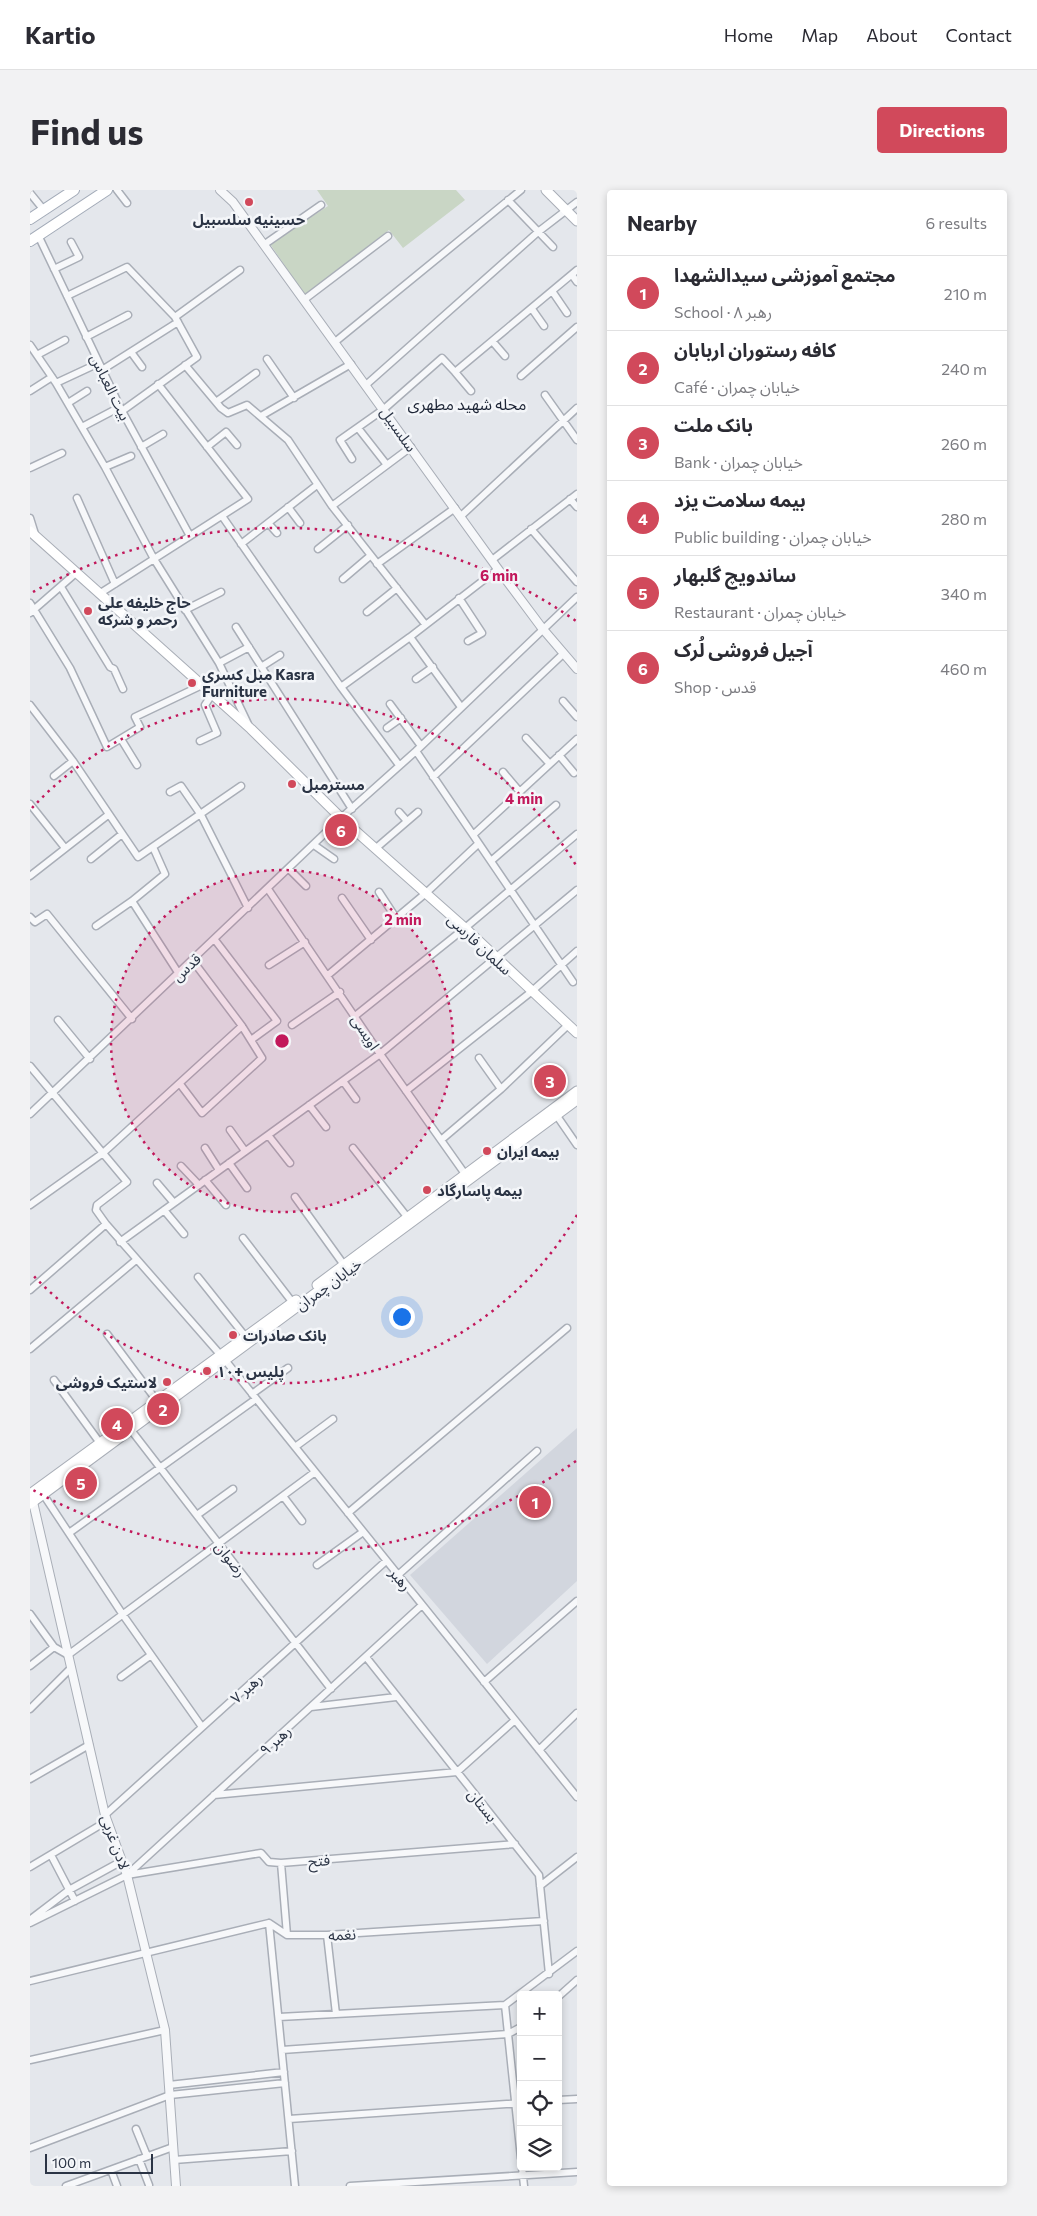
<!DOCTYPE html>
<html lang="en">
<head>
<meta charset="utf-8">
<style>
  body { margin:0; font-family:Commissioner,"Noto Sans Arabic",sans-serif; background:#f2f2f3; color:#2b2b33 }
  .controls { position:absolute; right:15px; bottom:15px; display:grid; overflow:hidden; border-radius:5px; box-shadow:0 2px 8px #0003 }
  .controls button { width:45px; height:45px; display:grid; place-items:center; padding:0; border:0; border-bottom:1px solid #e1e1e2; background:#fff; color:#2b2b33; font:25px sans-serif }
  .scale { position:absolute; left:15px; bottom:12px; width:108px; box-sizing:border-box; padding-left:5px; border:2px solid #2b3445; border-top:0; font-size:14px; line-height:18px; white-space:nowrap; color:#2b3445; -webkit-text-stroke:4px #f4f6f9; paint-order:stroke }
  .you { position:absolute; left:371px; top:1126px; width:18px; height:18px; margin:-12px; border:4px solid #fff; border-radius:50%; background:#1a73e8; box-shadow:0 0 0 8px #1a73e833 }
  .badge { display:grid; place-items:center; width:32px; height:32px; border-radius:50%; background:#d1495b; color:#fff; font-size:16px; font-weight:700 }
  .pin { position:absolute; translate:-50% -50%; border:2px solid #fff; box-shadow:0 1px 5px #0006 }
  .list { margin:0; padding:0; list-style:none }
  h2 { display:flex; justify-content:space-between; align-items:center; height:65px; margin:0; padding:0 20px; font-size:21px }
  h2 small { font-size:16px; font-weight:400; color:#7c7c81 }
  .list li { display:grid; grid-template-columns:32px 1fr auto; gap:15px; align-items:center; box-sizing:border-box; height:75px; padding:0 20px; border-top:1px solid #e1e1e2 }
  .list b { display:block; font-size:19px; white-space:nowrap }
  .list p { margin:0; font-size:16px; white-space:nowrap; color:#7c7c81 }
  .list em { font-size:16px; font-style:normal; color:#7c7c81 }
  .icon { flex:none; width:28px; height:28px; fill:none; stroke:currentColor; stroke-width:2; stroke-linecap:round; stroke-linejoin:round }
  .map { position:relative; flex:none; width:547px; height:1996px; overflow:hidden; border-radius:5px }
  header { display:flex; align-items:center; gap:30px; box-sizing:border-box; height:70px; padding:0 25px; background:#fff; border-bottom:1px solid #e1e1e2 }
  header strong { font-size:24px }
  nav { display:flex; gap:28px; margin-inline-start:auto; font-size:18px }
  .intro { display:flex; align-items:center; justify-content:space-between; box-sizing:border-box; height:120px; padding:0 30px }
  h1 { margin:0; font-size:35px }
  .button { padding:12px 22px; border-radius:5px; background:#d1495b; color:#fff; font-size:18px; font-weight:700 }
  main { display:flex; gap:30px; padding:0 30px }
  aside { flex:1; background:#fff; border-radius:5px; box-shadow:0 2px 8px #0003 }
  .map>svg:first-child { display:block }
  .built { fill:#d2d6de }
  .green { fill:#c9d6c5 }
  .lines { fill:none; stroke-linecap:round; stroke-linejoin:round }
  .minor-casing { stroke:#a9aeb7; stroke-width:9 }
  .tertiary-casing { stroke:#a9aeb7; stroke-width:10 }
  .secondary-casing { stroke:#a9aeb7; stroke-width:11 }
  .primary-casing { stroke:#a3abb8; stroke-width:12 }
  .minor { stroke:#f7f8fa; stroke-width:6 }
  .tertiary { stroke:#f7f8fa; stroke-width:8 }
  .secondary { stroke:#fff; stroke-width:9 }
  .primary { stroke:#fff; stroke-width:10 }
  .ring { fill:none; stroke:#c2185b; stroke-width:2.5; stroke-dasharray:2.5 5 }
  .poi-dot { fill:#d1495b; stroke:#f4f6f9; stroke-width:2 }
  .labels { text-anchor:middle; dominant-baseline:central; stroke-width:5; stroke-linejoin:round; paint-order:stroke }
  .poi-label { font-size:15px; font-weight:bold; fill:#2b3445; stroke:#f4f6f9; text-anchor:start }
  .street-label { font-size:15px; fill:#2b3445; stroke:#f4f6f9 }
  .neighbourhood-label { font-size:16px; fill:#1d2536; stroke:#f4f6f9 }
  .centre { fill:#c2185b; stroke:#f4f6f9; stroke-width:2.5 }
  .ring-label { font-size:15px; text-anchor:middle; font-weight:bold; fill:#c2185b; stroke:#f4f6f9; stroke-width:5; stroke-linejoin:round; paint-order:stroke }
</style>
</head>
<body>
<header>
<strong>Kartio</strong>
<nav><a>Home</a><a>Map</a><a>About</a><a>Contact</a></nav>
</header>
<div class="intro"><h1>Find us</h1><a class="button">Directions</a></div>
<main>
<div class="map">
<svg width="547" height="1996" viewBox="0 0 547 1996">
  <rect width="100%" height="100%" fill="#e4e7ec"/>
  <path class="built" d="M 547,1238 L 547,1391 L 457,1474 L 380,1385 Z"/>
  <path class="green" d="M 287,0 L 426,0 L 435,10 L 373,58 L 359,40 L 275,105 L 240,54 L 298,16 Z"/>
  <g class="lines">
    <defs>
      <path id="minor" d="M 87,0 L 97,13
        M 0,3 L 13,19
        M 478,10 L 523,57
        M 8,45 L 92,221 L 160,346
        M 235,54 L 291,15
        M 24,79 L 49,67 L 41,52
        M 542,85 L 547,92
        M 522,101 L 537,123
        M 37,106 L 97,77 L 145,127 L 167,167 L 92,221
        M 275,109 L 358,46
        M 502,119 L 514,136
        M 145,127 L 210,80
        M 56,147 L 98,125
        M 305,152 L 491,0
        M 463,152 L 475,166
        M 0,155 L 26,193 L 75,277 L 124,369 L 189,473 L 218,534
        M 101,162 L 112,177
        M 7,165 L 35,150
        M 237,169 L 264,208
        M 155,175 L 191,218 L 198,223 L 217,215 L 258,250 L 302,316 L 395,434
        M 72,180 L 148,132
        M 425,182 L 441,201
        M 491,186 L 547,137
        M 26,193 L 69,173
        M 337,194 L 508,42 L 547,12
        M 0,201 L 22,187
        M 515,205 L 547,250
        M 186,212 L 226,183
        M 38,213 L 57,201
        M 231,226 L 321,174
        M 52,237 L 90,217
        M 328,238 L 357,275
        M 111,257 L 133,244
        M 177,257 L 196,242 L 207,255
        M 322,269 L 310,250 L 354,219 L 412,168 L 425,182 L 547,80
        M 75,277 L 101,266
        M 0,278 L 32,263
        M 47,308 L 85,394
        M 540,309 L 547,317
        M 302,316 L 381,257
        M 258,317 L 270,333
        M 192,326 L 311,497 L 369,575
        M 431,326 L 547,218
        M 0,328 L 5,344
        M 238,333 L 247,343
        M 501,339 L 547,392
        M 211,354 L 287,295
        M 288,359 L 318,335
        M 462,370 L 547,304
        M 347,374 L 425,318
        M 313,389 L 340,366
        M 31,397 L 80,477 L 84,479 L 93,499
        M 69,404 L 218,309 L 128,194
        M 429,408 L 452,443 L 438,451
        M 0,413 L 40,478 L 77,557 L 110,537 L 105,527 L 170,496
        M 155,420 L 191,402
        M 337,422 L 367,398
        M 0,423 L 47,382
        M 206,437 L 322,619
        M 380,447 L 431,517
        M 189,473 L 219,457
        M 231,477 L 250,465
        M 386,489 L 403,477
        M 311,497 L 380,447 L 468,379
        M 533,511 L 547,527
        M 360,514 L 391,556
        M 0,515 L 43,571 L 108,667 L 211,596
        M 357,538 L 371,528
        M 496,548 L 519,573
        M 91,549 L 107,575
        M 170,551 L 187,543 L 175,515 L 181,506
        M 386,561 L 543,792
        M 529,565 L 544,583
        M 473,582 L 489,601
        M 24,586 L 43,571
        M 403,587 L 533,464
        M 140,602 L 151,596 L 171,625 L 218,718
        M 0,614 L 35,658
        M 369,622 L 377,631
        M 443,645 L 547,549
        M 284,655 L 304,669
        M 345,659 L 388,622
        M 61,669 L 92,644
        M 461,671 L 526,615
        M 259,679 L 276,696
        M 0,686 L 78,625
        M 238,699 L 350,864 L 435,984
        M 349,702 L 366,728
        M 312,708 L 341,750
        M 102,711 L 149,784
        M 0,727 L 5,732 L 17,724 L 102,829
        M 66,736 L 102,711 L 135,684 L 123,657
        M 185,750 L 247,831 L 221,850
        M 239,775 L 275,752
        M 298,785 L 396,703 L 448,654
        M 325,826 L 435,738 L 547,644
        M 28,830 L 60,869
        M 262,835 L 310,802
        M 449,868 L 471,899
        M 0,876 L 97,992 L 67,1015 L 66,1020 L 76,1034 L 195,1170 L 547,1607
        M 313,891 L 326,909
        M 150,894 L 172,923 L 232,868 L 212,836 L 163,771
        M 376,901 L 501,802 L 547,761
        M 279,915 L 296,937
        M 0,924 L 311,628 L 386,561 L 547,407
        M 527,926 L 547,955
        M 200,940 L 215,961
        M 238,945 L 260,973
        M 411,950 L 471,899 L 538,835
        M 175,958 L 189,980
        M 323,958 L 378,1028
        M 199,973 L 217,998
        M 151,976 L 169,995
        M 175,990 L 196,1015
        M 127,993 L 144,1013
        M 265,1007 L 314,1075
        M 0,1015 L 73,963 L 212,836
        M 134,1020 L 154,1044
        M 213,1048 L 263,1113
        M 90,1052 L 350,864 L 547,700
        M 168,1087 L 215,1146
        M 0,1100 L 76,1034
        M 77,1144 L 127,1211
        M 0,1159 L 106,1070
        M 24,1190 L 70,1253
        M 222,1204 L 258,1178
        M 101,1240 L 301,1499
        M 265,1257 L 303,1229
        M 13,1304 L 93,1425 L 172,1537
        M 253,1306 L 272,1331
        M 318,1323 L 537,1138
        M 167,1325 L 203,1299
        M 39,1343 L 226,1209
        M 287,1375 L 333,1342
        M 368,1385 L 507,1261
        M 0,1424 L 24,1457 L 38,1465 L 285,1282
        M 336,1467 L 509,1685 L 519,1784
        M 0,1476 L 24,1457
        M 91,1487 L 121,1465
        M 454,1492 L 547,1411
        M 281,1517 L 366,1507
        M 0,1519 L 41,1478
        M 509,1560 L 547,1523
        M 0,1589 L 59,1555
        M 184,1605 L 427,1582 L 485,1530
        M 75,1625 L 356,1371
        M 21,1665 L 45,1711
        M 251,1673 L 257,1745
        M 0,1677 L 77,1631
        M 97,1685 L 231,1663 L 239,1672 L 251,1673 L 485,1654
        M 510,1696 L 547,1667
        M 1,1729 L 39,1700 L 92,1671
        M 0,1733 L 97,1685 L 392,1415
        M 239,1733 L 265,1996
        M 297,1745 L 306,1824
        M 0,1791 L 239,1733 L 257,1745 L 297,1745 L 514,1731
        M 528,1807 L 547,1790
        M 475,1815 L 491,1968
        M 475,1815 L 547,1761
        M 249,1827 L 475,1815
        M 252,1860 L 478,1844 L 491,1837
        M 0,1870 L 135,1840
        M 139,1895 L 254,1882
        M 528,1910 L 547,1909
        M 259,1929 L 491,1913
        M 106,1939 L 117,1966
        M 0,1958 L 140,1905 L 255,1893
        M 109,1969 L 119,1995
        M 144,1970 L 262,1961
        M 492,1977 L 494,1996
        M 81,1980 L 87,1996
        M 36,1996 L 143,1957
        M 320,1996 L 547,1982"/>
      <path id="tertiary" d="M 190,0 L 203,12 L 468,379 L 512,438 L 547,479
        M 3,1312 L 75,1625 L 97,1685 L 135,1840 L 146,1996"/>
      <path id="secondary" d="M 516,0 L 547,31
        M 0,341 L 221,539 L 311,628 L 435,738 L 547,843
        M 287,1095 L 547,901
        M 0,1304 L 266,1110
        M 0,1314 L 547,910"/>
      <path id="primary" d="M 0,29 L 44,0
        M 0,51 L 77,0"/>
    </defs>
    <use href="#minor" class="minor-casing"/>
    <use href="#tertiary" class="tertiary-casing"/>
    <use href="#secondary" class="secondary-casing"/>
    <use href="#primary" class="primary-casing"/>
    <use href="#minor" class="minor"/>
    <use href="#tertiary" class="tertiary"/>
    <use href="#secondary" class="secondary"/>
    <use href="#primary" class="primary"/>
  </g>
  <circle cx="252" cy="851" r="171" fill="#c2185b" fill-opacity=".12"/>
  <g class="ring">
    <circle cx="252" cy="851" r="171"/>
    <path d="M547 1025A342 342 0 0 1 2 1084M2 618A342 342 0 0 1 547 677"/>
    <path d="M546 1271A513 513 0 0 1 3 1300M3 402A513 513 0 0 1 546 431"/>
  </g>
  <g class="poi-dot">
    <circle cx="219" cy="12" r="5"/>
    <circle cx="58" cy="421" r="5"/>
    <circle cx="162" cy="493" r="5"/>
    <circle cx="262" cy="594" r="5"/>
    <circle cx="457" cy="961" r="5"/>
    <circle cx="397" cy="1000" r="5"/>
    <circle cx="203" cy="1145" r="5"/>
    <circle cx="177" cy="1181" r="5"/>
    <circle cx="137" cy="1192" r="5"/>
  </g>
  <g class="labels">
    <g class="poi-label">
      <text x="219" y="29" text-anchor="middle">حسینیه سلسبیل</text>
      <text x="68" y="412">حاج خلیفه علی<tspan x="68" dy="17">رحمر و شرکه</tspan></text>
      <text x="172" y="484">مبل کسری Kasra<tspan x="172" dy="17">Furniture</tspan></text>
      <text x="272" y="594">مسترمبل</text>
      <text x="467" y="961">بیمه ایران</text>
      <text x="407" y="1000">بیمه پاسارگاد</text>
      <text x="213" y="1145">بانک صادرات</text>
      <text x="187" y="1181">پلیس +۱۰</text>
      <text x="127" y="1192" text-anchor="end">لاستیک فروشی</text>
    </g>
    <g class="street-label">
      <text transform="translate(81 197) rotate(64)">بیت العباس</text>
      <text transform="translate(369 239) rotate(55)">سلسبیل</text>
      <text transform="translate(450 754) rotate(43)">سلمان فارسی</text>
      <text transform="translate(156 777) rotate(-43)">قدس</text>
      <text transform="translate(336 842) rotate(57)">اویسی</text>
      <text transform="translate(298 1094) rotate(-36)">خیابان چمران</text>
      <text transform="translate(201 1369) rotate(52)">رضوان</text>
      <text transform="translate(371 1389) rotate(51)">رهبر</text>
      <text transform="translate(216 1498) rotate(-42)">رهبر ۷</text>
      <text transform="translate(245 1550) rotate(-42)">رهبر ۹</text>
      <text transform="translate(453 1615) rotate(51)">بستان</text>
      <text transform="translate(86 1652) rotate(70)">لادن غربی</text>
      <text transform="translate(289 1670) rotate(-5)">فتح</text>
      <text transform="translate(312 1744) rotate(-3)">نغمه</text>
    </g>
    <g class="neighbourhood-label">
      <text x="437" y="213">محله شهید مطهری</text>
    </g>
  </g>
  <circle cx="252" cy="851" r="8" class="centre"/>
  <g class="ring-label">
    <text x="469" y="391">6 min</text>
    <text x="494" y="614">4 min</text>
    <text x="373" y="735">2 min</text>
  </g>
</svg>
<div class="controls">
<button>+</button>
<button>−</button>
<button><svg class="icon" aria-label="locate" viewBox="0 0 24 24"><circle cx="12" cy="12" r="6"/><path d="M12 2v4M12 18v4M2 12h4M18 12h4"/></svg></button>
<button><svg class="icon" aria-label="layers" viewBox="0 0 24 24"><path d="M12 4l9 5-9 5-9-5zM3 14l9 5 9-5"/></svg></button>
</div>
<div class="scale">100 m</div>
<div class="you"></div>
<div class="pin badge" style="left:505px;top:1312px">1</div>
<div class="pin badge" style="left:133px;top:1219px">2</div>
<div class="pin badge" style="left:520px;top:891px">3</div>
<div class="pin badge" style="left:87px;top:1234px">4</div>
<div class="pin badge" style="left:51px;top:1293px">5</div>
<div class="pin badge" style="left:311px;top:640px">6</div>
</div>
<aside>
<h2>Nearby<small>6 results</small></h2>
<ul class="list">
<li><span class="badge">1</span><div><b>مجتمع آموزشی سیدالشهدا</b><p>School · رهبر ۸</p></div><em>210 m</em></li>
<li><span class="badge">2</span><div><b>کافه رستوران اربابان</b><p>Café · خیابان چمران</p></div><em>240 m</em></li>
<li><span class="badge">3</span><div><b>بانک ملت</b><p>Bank · خیابان چمران</p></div><em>260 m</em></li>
<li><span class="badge">4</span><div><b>بيمه سلامت يزد</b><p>Public building · خیابان چمران</p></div><em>280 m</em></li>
<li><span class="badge">5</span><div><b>ساندویچ گلبهار</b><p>Restaurant · خیابان چمران</p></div><em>340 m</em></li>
<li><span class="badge">6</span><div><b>آجیل فروشی لُرک</b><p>Shop · قدس</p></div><em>460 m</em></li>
</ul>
</aside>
</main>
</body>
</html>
